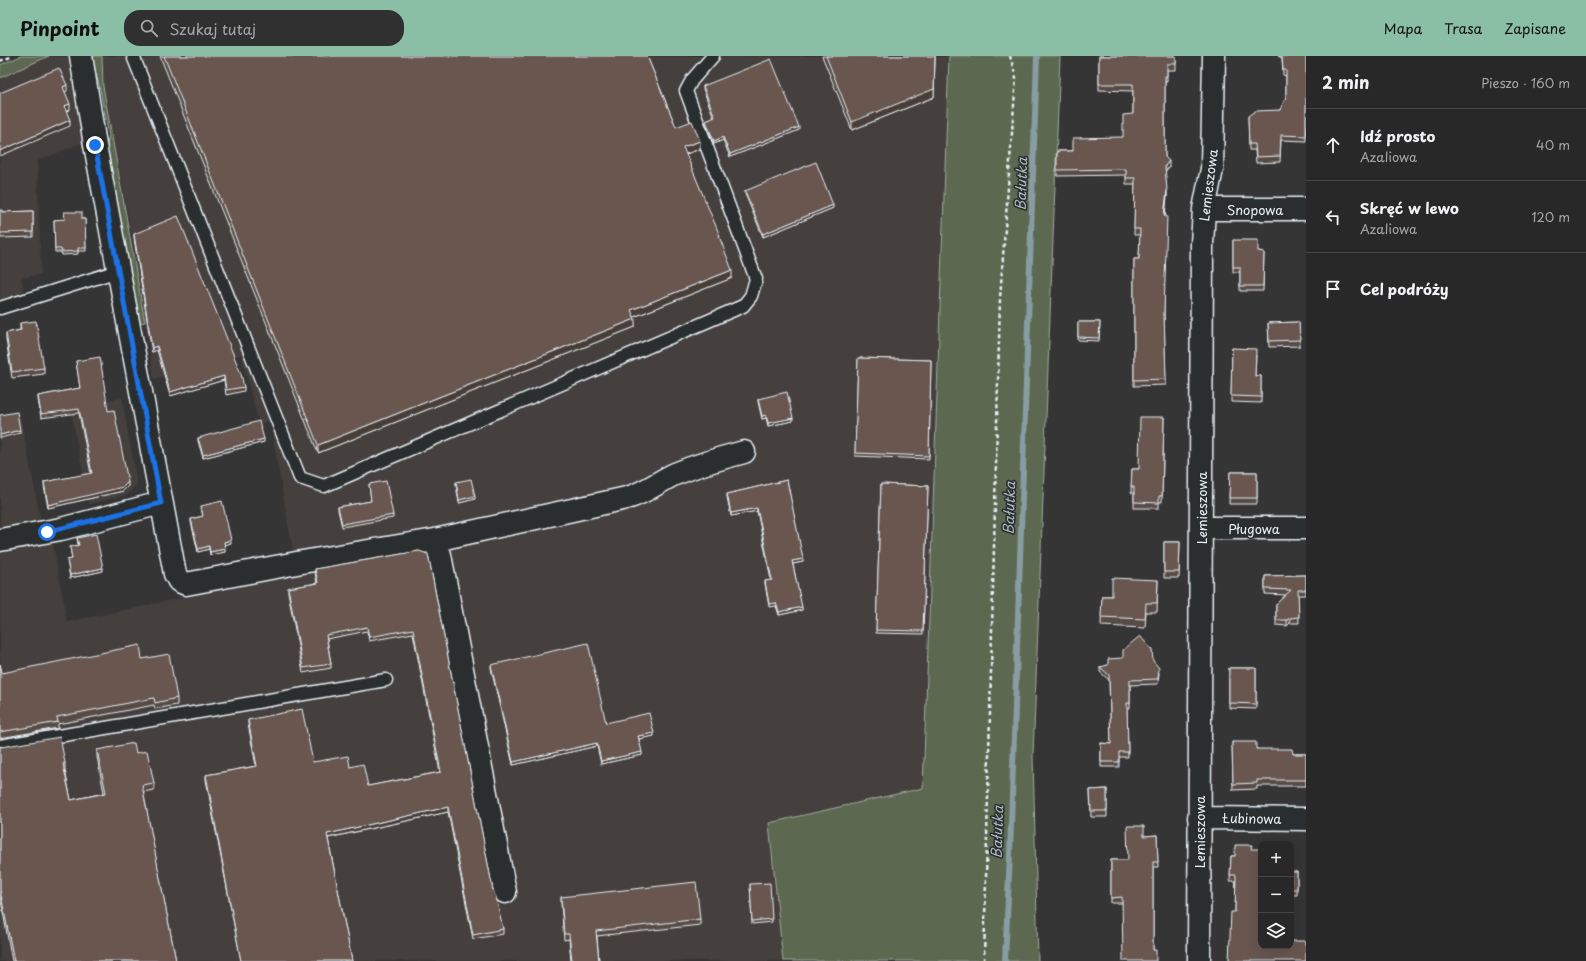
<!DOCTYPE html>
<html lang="pl">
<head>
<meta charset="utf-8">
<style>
  body { margin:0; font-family:"Playpen Sans",sans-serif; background:#303030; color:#f1f3f6 }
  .controls { position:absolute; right:12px; bottom:12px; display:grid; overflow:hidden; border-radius:8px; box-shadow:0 4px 16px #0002 }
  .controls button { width:36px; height:36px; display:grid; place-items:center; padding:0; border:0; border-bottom:1px solid #444445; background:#282828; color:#f1f3f6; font:20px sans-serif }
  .stop { position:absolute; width:12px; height:12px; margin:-9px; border:3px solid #1a73e8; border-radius:50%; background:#fff }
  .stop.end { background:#1a73e8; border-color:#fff; box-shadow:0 1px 4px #0008 }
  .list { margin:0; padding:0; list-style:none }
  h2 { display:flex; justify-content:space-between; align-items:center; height:52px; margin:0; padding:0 16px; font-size:17px }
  h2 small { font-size:13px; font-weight:400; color:#a5a6a8 }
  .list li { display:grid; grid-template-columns:26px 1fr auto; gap:12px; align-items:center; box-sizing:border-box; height:72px; padding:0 16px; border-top:1px solid #444445 }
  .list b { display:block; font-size:15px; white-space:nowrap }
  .list p { margin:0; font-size:13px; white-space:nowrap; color:#a5a6a8 }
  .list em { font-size:13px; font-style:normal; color:#a5a6a8 }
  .icon { flex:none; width:22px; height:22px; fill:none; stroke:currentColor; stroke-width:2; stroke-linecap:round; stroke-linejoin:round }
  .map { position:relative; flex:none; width:1306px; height:905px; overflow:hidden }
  header { display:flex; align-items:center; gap:24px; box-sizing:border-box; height:56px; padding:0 20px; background:#8abfa5; color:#111 }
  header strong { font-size:19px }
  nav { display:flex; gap:22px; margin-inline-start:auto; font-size:14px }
  .search { width:280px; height:36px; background:#303030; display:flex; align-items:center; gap:10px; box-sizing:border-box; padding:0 14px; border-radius:16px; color:#a5a6a8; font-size:15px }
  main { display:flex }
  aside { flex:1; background:#282828 }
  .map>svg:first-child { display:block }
  .built { fill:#453f3d }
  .green { fill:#5c6850; stroke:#a2aca4 }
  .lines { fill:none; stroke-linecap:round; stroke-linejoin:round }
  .stream { stroke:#889da3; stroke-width:6 }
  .lane-casing { stroke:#e8f1f8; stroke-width:15 }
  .street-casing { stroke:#e8f1f8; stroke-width:25 }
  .path { stroke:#e8f1f8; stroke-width:2.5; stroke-dasharray:4 3; stroke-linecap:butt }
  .lane { stroke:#2a2d2e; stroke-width:12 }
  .street { stroke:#2a2d2e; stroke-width:22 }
  .wall { fill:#594b44; stroke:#e8f1f8 }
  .shaded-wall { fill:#483d37; stroke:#e8f1f8 }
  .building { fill:#67574f; stroke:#e8f1f8 }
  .route { stroke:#1a73e8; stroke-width:5 }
  .labels { text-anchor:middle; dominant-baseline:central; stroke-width:3; stroke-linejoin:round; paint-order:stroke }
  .street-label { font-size:13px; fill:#e8f1f8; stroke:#2a2d2e }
  .water-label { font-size:14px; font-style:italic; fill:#a8b9c0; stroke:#2a2d2e }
</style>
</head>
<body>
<header>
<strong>Pinpoint</strong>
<div class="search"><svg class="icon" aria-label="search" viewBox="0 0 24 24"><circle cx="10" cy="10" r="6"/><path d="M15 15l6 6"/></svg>Szukaj tutaj</div>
<nav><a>Mapa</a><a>Trasa</a><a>Zapisane</a></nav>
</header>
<main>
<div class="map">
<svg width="1306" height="905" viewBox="0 0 1306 905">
  <rect width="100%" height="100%" fill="#363535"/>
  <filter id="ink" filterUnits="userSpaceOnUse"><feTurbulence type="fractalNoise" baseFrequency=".025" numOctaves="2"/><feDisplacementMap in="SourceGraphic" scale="8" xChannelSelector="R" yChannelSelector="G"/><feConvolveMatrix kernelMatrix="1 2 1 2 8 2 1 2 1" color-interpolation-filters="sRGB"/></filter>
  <g filter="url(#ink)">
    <path class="built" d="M 49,0 L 68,0 L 84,86 L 37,105 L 41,218 L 21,222 L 24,239 L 0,245 L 0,22 Z
      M 102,0 L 949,0 L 923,732 L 769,767 L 783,905 L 0,905 L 0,492 L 52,482 L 67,566 L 297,518 L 270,365 L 259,368 L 241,299 L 154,323 L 130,170 L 103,30 Z
      M 122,342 L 137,428 L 127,439 L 89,448 L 70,350 Z
      M 20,358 L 41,466 L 0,474 L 0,361 Z"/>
    <path class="green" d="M 21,0 L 49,0 L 0,22 L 0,9 Z
      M 85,0 L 102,0 L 103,30 L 145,266 L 136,268 L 104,100 L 109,80 L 99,28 L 94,12 Z
      M 949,0 L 1060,0 L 1033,700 L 1038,905 L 783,905 L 769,767 L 923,732 Z"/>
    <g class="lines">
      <path class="stream" d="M 1005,905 L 1010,798 L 1037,0"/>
      <defs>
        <path id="lane" d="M 133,0 L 300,422 L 324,430 L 743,250 L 751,240 L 756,223 L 686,35 L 692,24 L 713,0
          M 0,252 L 118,215
          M 0,690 L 386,624"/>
        <path id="street" d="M 81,0 L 95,89 L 175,518 L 179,525 L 186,528 L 302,506 L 435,484 L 440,499 L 505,836
          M 1204,153 L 1306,153
          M 1201,472 L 1306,472
          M 0,484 L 61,473 L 161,447
          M 435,484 L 627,442 C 645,437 658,426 675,418 C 697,409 721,402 744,396
          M 1199,762 L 1306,763
          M 1199,905 L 1202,188 L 1204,153 L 1212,113 L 1214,0"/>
      </defs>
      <use href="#lane" class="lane-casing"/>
      <use href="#street" class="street-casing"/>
      <path class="path" d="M 0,5 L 13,0
        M 984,905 L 1000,242 L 1016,21 L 1010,0"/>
      <use href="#lane" class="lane"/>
      <use href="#street" class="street"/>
    </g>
    <path class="wall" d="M 160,0 L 647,0 L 676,71 L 700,93 L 686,98 L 720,184 L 732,222 L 634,261 L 635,271 L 318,397 Z
      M 822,0 L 935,0 L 934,41 L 852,74 Z
      M 1099,0 L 1176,0 L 1176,14 L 1167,14 L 1167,26 L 1165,26 L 1165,101 L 1169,111 L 1165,115 L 1167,140 L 1165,160 L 1164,261 L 1166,329 L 1134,330 L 1134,203 L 1139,203 L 1140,179 L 1134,179 L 1135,128 L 1126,128 L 1126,119 L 1057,120 L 1057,95 L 1073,95 L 1123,81 L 1133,58 L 1133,35 L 1099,34 Z
      M 1278,0 L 1306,0 L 1306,85 L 1281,84 L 1280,106 L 1256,107 L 1255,94 L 1249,94 L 1248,60 L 1280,54 L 1286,41 L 1286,20 L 1283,19 L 1282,2 Z
      M 703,30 L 799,74 L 730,101 L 723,84 L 714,88 L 706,68 L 706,65 L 714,62 L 703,33 Z
      M 745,135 L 833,152 L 763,181 L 745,138 Z
      M 0,154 L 2,156 L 33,155 L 33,181 L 0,182 Z
      M 85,163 L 86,195 L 78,195 L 78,198 L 62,199 L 61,196 L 55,196 L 54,164 Z
      M 134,178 L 244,331 L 244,335 L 226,339 L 224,324 L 170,340 L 157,294 L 152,296 L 134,182 Z
      M 1233,184 L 1258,195 L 1264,196 L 1263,235 L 1240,235 L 1240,216 L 1233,216 Z
      M 1078,266 L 1100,266 L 1099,285 L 1078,284 Z
      M 1299,266 L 1300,290 L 1269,291 L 1268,267 Z
      M 20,267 L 44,312 L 44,318 L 12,322 L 6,283 L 6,277 L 20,274 Z
      M 1232,292 L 1256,299 L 1255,320 L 1261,320 L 1261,347 L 1231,346 Z
      M 858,302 L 931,304 L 929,403 L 855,400 Z
      M 76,305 L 108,355 L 128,430 L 123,435 L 48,452 L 44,430 L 44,426 L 91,418 L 79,357 L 41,362 L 38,343 L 38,340 L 80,332 Z
      M 758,343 L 793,365 L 768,370 L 766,362 L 762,363 L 758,346 Z
      M 1164,361 L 1162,446 L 1159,446 L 1159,452 L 1134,452 L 1134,437 L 1131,437 L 1132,413 L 1139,413 Z
      M 198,382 L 264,386 L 203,402 L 198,385 Z
      M 1230,416 L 1257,416 L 1257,448 L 1229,448 Z
      M 787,424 L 803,506 L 793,508 L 802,554 L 779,559 L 776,550 L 769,551 L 765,528 L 765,525 L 771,524 L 757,455 L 731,460 L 727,441 L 727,438 Z
      M 456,426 L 475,443 L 459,447 L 456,429 Z
      M 369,428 L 393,459 L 393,462 L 342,471 L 338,454 L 338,451 L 371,445 Z
      M 881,428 L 928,430 L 923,578 L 876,577 Z
      M 201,450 L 231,487 L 224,489 L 225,496 L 210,499 L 209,493 L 198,496 L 191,466 L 191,463 L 203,460 L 201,453 Z
      M 77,482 L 103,515 L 70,522 L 67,504 L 72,503 L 70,491 L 78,489 Z
      M 1164,486 L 1180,486 L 1179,522 L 1164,522 Z
      M 419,495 L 493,834 L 503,873 L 503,878 L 473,883 L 448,756 L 328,782 L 352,905 L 241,905 L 206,724 L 206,719 L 256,710 L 248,668 L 248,664 L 313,706 L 350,711 L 368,730 L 440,716 L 413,577 L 369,585 L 367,575 L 327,583 L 331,608 L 331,612 L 303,617 L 288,536 L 288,532 L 317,527 L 315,517 L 315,513 Z
      M 1306,519 L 1306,539 L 1298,539 L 1299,567 L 1290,567 L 1287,570 L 1276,569 L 1276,548 L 1286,539 L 1265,538 L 1265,520 Z
      M 1158,524 L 1157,556 L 1146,556 L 1145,572 L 1101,570 L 1102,540 L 1112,540 Z
      M 142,603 L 177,642 L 177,649 L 155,653 L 154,649 L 58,668 L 58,672 L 0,682 L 0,608 L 2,617 Z
      M 1153,605 L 1159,617 L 1158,628 L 1130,629 L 1130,652 L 1127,652 L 1128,701 L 1119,701 L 1119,711 L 1101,711 L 1101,687 L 1111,688 L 1109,624 L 1100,616 L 1100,611 Z
      M 491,609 L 606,667 L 654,680 L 639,683 L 642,699 L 601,708 L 597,690 L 513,709 L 491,612 Z
      M 1229,612 L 1256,612 L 1256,653 L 1229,652 Z
      M 1232,686 L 1256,693 L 1293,698 L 1306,698 L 1306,730 L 1257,730 L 1257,733 L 1233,734 Z
      M 0,690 L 65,707 L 65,714 L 71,744 L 104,737 L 97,701 L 97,694 L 136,697 L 154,727 L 154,734 L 143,736 L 176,905 L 12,905 L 0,840 Z
      M 1107,733 L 1107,761 L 1091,761 L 1090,734 Z
      M 1157,779 L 1158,811 L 1153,811 L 1153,894 L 1122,847 L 1111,847 L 1111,804 L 1128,804 L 1144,780 Z
      M 1251,793 L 1261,890 L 1229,905 L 1235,856 L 1236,825 L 1230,825 L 1231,800 L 1235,800 Z
      M 1291,816 L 1297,816 L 1297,839 L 1291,839 Z
      M 750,828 L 772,863 L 772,866 L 752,868 Z
      M 561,841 L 700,863 L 700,869 L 597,880 L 599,905 L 571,905 L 569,883 L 564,884 L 561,847 Z"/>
    <path class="shaded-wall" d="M 935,0 L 934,41 L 852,74 L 852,66 Z
      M 67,29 L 67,35 L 63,37 L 63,31 Z
      M 70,48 L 70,54 L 64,56 L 64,50 Z
      M 70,64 L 70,70 L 0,100 L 0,95 Z
      M 799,71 L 799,74 L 730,101 L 730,98 Z
      M 723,81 L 723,84 L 714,88 L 714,85 Z
      M 700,85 L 700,93 L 683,99 L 683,91 Z
      M 1169,105 L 1169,111 L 1165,116 L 1165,110 Z
      M 1167,134 L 1167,140 L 1164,166 L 1164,160 Z
      M 833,149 L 833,152 L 763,181 L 763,178 Z
      M 732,214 L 732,222 L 631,262 L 631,254 Z
      M 635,263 L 635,271 L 318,397 L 318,389 Z
      M 157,290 L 157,294 L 152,296 L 152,292 Z
      M 224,320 L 224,324 L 170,340 L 170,336 Z
      M 766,359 L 766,362 L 762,363 L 762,360 Z
      M 793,362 L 793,365 L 768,370 L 768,367 Z
      M 20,374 L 20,377 L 0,382 L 0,379 Z
      M 264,383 L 264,386 L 203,402 L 203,399 Z
      M 128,426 L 128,430 L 123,435 L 48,452 L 48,449 Z
      M 475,440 L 475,443 L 459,447 L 459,444 Z
      M 757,452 L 757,455 L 731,460 L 731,457 Z
      M 231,484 L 231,487 L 224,489 L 224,486 Z
      M 209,490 L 209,493 L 198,496 L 198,493 Z
      M 225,493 L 225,496 L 210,499 L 210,496 Z
      M 803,503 L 803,506 L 792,508 L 792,505 Z
      M 103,512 L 103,515 L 70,522 L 70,519 Z
      M 802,551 L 802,554 L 779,559 L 779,556 Z
      M 1290,562 L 1290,567 L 1287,570 L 1287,564 Z
      M 654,677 L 654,680 L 638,683 L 638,680 Z
      M 597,687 L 597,690 L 513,709 L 513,706 Z
      M 642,696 L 642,699 L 601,708 L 601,705 Z
      M 448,751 L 448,756 L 327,782 L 327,778 Z"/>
    <path class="building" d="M 164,0 L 647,0 L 676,71 L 692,65 L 700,85 L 683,91 L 720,180 L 719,180 L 732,214 L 631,254 L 635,263 L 318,389 Z
      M 826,0 L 935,0 L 934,33 L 852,66 Z
      M 1099,0 L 1176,0 L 1176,8 L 1167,8 L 1167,20 L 1165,20 L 1165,101 L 1169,105 L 1165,110 L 1167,134 L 1164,160 L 1167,160 L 1164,257 L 1166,323 L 1134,324 L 1134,203 L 1139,203 L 1140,173 L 1134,173 L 1135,122 L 1126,122 L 1126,113 L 1057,114 L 1057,95 L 1073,95 L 1073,82 L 1123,81 L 1123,59 L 1133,58 L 1133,28 L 1099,28 Z
      M 1282,0 L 1306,0 L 1306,80 L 1281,79 L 1280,100 L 1256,101 L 1255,88 L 1249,88 L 1248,60 L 1255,55 L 1280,54 L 1286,41 L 1286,14 L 1283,14 Z
      M 771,3 L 799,71 L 730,98 L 723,81 L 714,85 L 706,65 L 715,61 L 703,30 Z
      M 59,12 L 67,29 L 63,31 L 70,48 L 64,50 L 70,64 L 0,95 L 0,37 Z
      M 816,106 L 833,149 L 763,178 L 745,135 Z
      M 0,154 L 2,154 L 2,156 L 33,155 L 33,176 L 0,177 L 0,181 Z
      M 64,156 L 82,156 L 82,163 L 85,163 L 86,192 L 78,192 L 78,195 L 62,196 L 61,193 L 55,193 L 54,164 L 65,163 Z
      M 178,160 L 241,318 L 244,331 L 226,334 L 224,320 L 170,336 L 157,290 L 152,292 L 134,178 Z
      M 1233,184 L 1258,184 L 1258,195 L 1264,196 L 1263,230 L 1240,230 L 1240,211 L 1233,211 Z
      M 36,265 L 44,312 L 12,316 L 6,277 L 21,274 L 20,267 Z
      M 1078,266 L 1100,266 L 1099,282 L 1078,281 Z
      M 1299,266 L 1300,284 L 1269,285 L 1268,267 Z
      M 1232,292 L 1256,293 L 1255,320 L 1261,320 L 1261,341 L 1231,340 Z
      M 100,301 L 108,355 L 114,354 L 128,426 L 123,431 L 48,449 L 44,426 L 92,417 L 79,353 L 41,358 L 38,340 L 80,332 L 76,305 Z
      M 858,302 L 931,304 L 929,400 L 855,397 Z
      M 787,336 L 793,362 L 768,367 L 766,359 L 762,360 L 758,343 Z
      M 17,356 L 20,374 L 0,379 L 0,359 Z
      M 1140,361 L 1164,361 L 1162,440 L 1159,440 L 1159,447 L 1134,446 L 1134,431 L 1131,431 L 1132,413 L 1139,413 Z
      M 259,365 L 264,383 L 203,399 L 198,382 Z
      M 1230,416 L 1257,416 L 1257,442 L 1229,442 Z
      M 471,423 L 475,440 L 459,444 L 456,426 Z
      M 787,424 L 803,503 L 792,505 L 802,551 L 779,556 L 776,547 L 769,548 L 765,525 L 772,524 L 757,452 L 731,457 L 727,438 Z
      M 386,425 L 393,459 L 342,468 L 338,451 L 371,445 L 369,428 Z
      M 881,428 L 928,430 L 923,575 L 876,574 Z
      M 222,445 L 231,484 L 224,486 L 225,493 L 210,496 L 209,490 L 198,493 L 191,463 L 203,460 L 201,450 Z
      M 96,478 L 103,512 L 70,519 L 67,504 L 72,503 L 70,491 L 79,489 L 77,482 Z
      M 1164,486 L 1180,486 L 1179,516 L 1164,516 Z
      M 419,495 L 428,498 L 493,834 L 496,841 L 503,873 L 473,879 L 448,751 L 327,778 L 352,905 L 241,905 L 206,719 L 257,710 L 248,664 L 302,653 L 313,706 L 348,700 L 350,711 L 363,708 L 368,730 L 441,716 L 413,573 L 369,581 L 367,571 L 326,579 L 331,608 L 303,612 L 288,532 L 318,527 L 315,513 Z
      M 1306,519 L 1306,534 L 1298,534 L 1299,561 L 1290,562 L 1287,564 L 1276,564 L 1276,548 L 1291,534 L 1265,533 L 1265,520 Z
      M 1112,522 L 1158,524 L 1157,547 L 1146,547 L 1145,563 L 1101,561 L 1102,540 L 1112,540 Z
      M 1140,580 L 1152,594 L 1153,605 L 1159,612 L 1158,623 L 1130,624 L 1130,647 L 1127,647 L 1128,696 L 1119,696 L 1119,706 L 1101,706 L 1101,687 L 1111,688 L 1109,619 L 1100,611 L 1108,609 L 1108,603 L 1123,602 L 1123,594 Z
      M 588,587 L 606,667 L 649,657 L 654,677 L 638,680 L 642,696 L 601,705 L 597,687 L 513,706 L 491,609 Z
      M 140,589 L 142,603 L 169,598 L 177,642 L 155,647 L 154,642 L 57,661 L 58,666 L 0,676 L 0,608 L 2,617 Z
      M 1229,612 L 1256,612 L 1256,648 L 1229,647 Z
      M 60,681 L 65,707 L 63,708 L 71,744 L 106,737 L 97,694 L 134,687 L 136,697 L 147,695 L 154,727 L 142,729 L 176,905 L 14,905 L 0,834 L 0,690 L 1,691 Z
      M 1232,686 L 1256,686 L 1256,693 L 1292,693 L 1293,698 L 1306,698 L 1306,724 L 1257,724 L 1257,727 L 1233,728 Z
      M 1107,733 L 1107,755 L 1091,755 L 1090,734 Z
      M 1127,770 L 1144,770 L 1144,780 L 1157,779 L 1158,806 L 1153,806 L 1153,894 L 1156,894 L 1156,905 L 1123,905 L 1122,841 L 1111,842 L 1111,804 L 1128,804 Z
      M 1235,789 L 1252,789 L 1251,793 L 1261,793 L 1261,890 L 1291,890 L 1291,885 L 1306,885 L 1306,905 L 1229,905 L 1231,856 L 1235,856 L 1236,819 L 1230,819 L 1231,800 L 1235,800 Z
      M 1291,816 L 1297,816 L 1297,833 L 1291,833 Z
      M 696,826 L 700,863 L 596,875 L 599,905 L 572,905 L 569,878 L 564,878 L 561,841 Z
      M 770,827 L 772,863 L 752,865 L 750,828 Z"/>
  </g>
  <g class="lines" filter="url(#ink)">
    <path class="route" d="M 47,476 L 161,447 L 95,89"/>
  </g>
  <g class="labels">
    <g class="street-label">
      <text transform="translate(1208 129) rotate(-83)">Lemieszowa</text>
      <text x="1255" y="153">Snopowa</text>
      <text transform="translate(1201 452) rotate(-90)">Lemieszowa</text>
      <text x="1254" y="472">Pługowa</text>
      <text transform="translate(1252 762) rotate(1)">Łubinowa</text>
      <text transform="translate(1199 776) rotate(-90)">Lemieszowa</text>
    </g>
    <g class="water-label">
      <text transform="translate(1021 128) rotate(-88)">Bałutka</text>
      <text transform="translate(1009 452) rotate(-88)">Bałutka</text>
      <text transform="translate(997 776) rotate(-88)">Bałutka</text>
    </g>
  </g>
</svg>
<div class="controls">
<button>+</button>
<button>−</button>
<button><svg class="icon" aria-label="layers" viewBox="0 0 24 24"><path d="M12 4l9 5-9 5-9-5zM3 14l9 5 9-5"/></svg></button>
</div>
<div class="stop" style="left:47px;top:476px"></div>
<div class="stop end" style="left:95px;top:89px"></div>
</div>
<aside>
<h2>2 min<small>Pieszo · 160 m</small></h2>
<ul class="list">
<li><svg class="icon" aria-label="ahead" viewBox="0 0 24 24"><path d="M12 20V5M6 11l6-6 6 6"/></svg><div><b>Idź prosto</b><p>Azaliowa</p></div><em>40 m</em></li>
<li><svg class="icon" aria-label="left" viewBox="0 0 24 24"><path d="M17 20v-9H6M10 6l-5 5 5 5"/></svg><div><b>Skręć w lewo</b><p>Azaliowa</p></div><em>120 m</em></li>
<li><svg class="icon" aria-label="arrive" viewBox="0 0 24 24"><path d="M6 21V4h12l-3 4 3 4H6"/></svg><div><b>Cel podróży</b></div></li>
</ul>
</aside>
</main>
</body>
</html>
